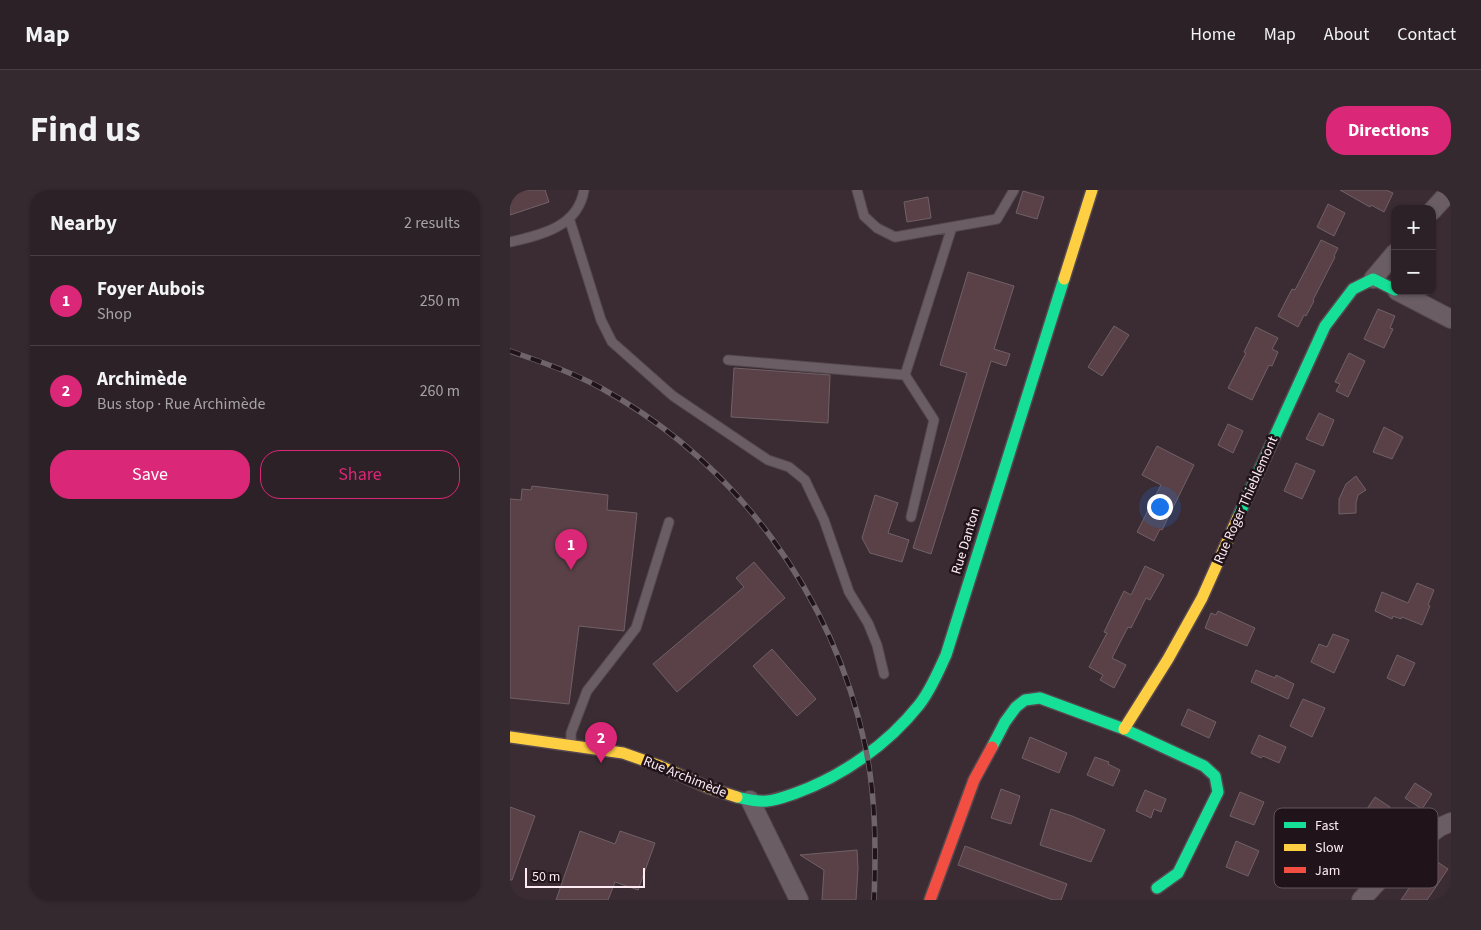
<!DOCTYPE html>
<html lang="en">
<head>
<meta charset="utf-8">
<style>
  body { margin:0; font-family:"Source Sans 3",sans-serif; background:#34292f; color:#f1f3f6 }
  .controls { position:absolute; right:15px; top:15px; display:grid; overflow:hidden; border-radius:10px; box-shadow:0 1px 4px #0004 }
  .controls button { width:45px; height:45px; display:grid; place-items:center; padding:0; border:0; border-bottom:1px solid #483e44; background:#2c2127; color:#f1f3f6; font:25px sans-serif }
  .scale { position:absolute; left:15px; bottom:12px; width:120px; box-sizing:border-box; padding-left:5px; border:2px solid #fdeaf3; border-top:0; font-size:14px; line-height:18px; white-space:nowrap; color:#fdeaf3; -webkit-text-stroke:4px #20141a; paint-order:stroke }
  .you { position:absolute; left:649px; top:316px; width:18px; height:18px; margin:-12px; border:4px solid #fff; border-radius:50%; background:#1a73e8; box-shadow:0 0 0 8px #1a73e833 }
  .badge { display:grid; place-items:center; width:32px; height:32px; border-radius:50%; background:#db2777; color:#fff; font-size:16px; font-weight:700 }
  .pin { position:absolute; translate:-50% -41px; filter:drop-shadow(0 1px 2px #0008) }
  .pin::after { content:''; position:absolute; top:26px; width:18px; height:15px; background:inherit; clip-path:polygon(0 0,100% 0,50% 100%) }
  .list { margin:0; padding:0; list-style:none }
  h2 { display:flex; justify-content:space-between; align-items:center; height:65px; margin:0; padding:0 20px; font-size:21px }
  h2 small { font-size:16px; font-weight:400; color:#a6a3a7 }
  .list li { display:grid; grid-template-columns:32px 1fr auto; gap:15px; align-items:center; box-sizing:border-box; height:90px; padding:0 20px; border-top:1px solid #483e44 }
  .list b { display:block; font-size:19px; white-space:nowrap }
  .list p { margin:0; font-size:16px; white-space:nowrap; color:#a6a3a7 }
  .list em { font-size:16px; font-style:normal; color:#a6a3a7 }
  .actions { display:flex; gap:10px; padding:15px 20px }
  .actions a { flex:1; padding:11px 0; border:1px solid #db2777; border-radius:20px; text-align:center; font-size:18px; color:#db2777 }
  .actions .main { background:#db2777; color:#fff }
  .map { position:relative; flex:none; width:941px; height:710px; overflow:hidden; border-radius:20px }
  header { display:flex; align-items:center; gap:30px; box-sizing:border-box; height:70px; padding:0 25px; background:#2c2127; border-bottom:1px solid #483e44 }
  header strong { font-size:24px }
  nav { display:flex; gap:28px; margin-inline-start:auto; font-size:18px }
  .intro { display:flex; align-items:center; justify-content:space-between; box-sizing:border-box; height:120px; padding:0 30px }
  h1 { margin:0; font-size:35px }
  .button { padding:12px 22px; border-radius:20px; background:#db2777; color:#fff; font-size:18px; font-weight:700 }
  main { display:flex; gap:30px; padding:0 30px }
  aside { flex:1; background:#2c2127; border-radius:20px; box-shadow:0 1px 4px #0004 }
  .map>svg:first-child { display:block }
  .building { fill:#594147; stroke:#6f6166 }
  .lines { fill:none; stroke-linecap:round; stroke-linejoin:round }
  .lane-casing { stroke:#56484f; stroke-width:11 }
  .street-casing { stroke:#56484f; stroke-width:20 }
  .fast-casing { stroke:#56484f; stroke-width:14 }
  .slow-casing { stroke:#56484f; stroke-width:14 }
  .jam-casing { stroke:#56484f; stroke-width:14 }
  .lane { stroke:#6a5e64; stroke-width:9 }
  .street { stroke:#6a5e64; stroke-width:18 }
  .fast { stroke:#16e098; stroke-width:11 }
  .slow { stroke:#ffcf43; stroke-width:11 }
  .jam { stroke:#f24e42; stroke-width:11 }
  .rail-casing { stroke:#6f646a; stroke-width:5.5 }
  .rail { stroke:#20141a; stroke-width:4; stroke-dasharray:11; stroke-linecap:butt }
  .labels { text-anchor:middle; dominant-baseline:central; stroke-width:5; stroke-linejoin:round; paint-order:stroke }
  .street-label { font-size:14px; fill:#fdeaf3; stroke:#20141a }
  .key { fill:#20141a; stroke:#62545b; stroke-width:1 }
  .key-label { font-size:14px; fill:#fdeaf3 }
</style>
</head>
<body>
<header>
<strong>Map</strong>
<nav><a>Home</a><a>Map</a><a>About</a><a>Contact</a></nav>
</header>
<div class="intro"><h1>Find us</h1><a class="button">Directions</a></div>
<main>
<aside>
<h2>Nearby<small>2 results</small></h2>
<ul class="list">
<li><span class="badge">1</span><div><b>Foyer Aubois</b><p>Shop</p></div><em>250 m</em></li>
<li><span class="badge">2</span><div><b>Archimède</b><p>Bus stop · Rue Archimède</p></div><em>260 m</em></li>
</ul>
<div class="actions"><a class="main">Save</a><a>Share</a></div>
</aside>
<div class="map">
<svg width="941" height="710" viewBox="0 0 941 710">
  <rect width="100%" height="100%" fill="#3b2c34"/>
  <path class="building" d="M 0,0 L 35,0 L 39,12 L 0,25 Z
    M 830,0 L 876,0 L 883,3 L 874,22 L 861,15 L 860,17 Z
    M 513,1 L 534,7 L 527,29 L 506,23 Z
    M 418,7 L 421,28 L 397,32 L 394,12 Z
    M 818,14 L 835,23 L 824,46 L 807,37 Z
    M 811,50 L 828,58 L 824,66 L 825,67 L 803,110 L 804,111 L 796,126 L 794,125 L 788,137 L 768,126 L 782,99 L 785,100 Z
    M 458,82 L 504,96 L 484,159 L 500,164 L 496,176 L 481,171 L 421,364 L 403,358 L 457,183 L 430,175 Z
    M 868,119 L 885,126 L 880,138 L 883,139 L 874,158 L 854,149 Z
    M 604,136 L 619,145 L 592,186 L 578,177 Z
    M 746,137 L 768,148 L 762,159 L 768,162 L 762,176 L 759,175 L 742,210 L 718,198 L 736,163 L 734,162 Z
    M 839,163 L 855,171 L 838,207 L 826,201 L 830,194 L 825,192 Z
    M 224,178 L 320,185 L 318,233 L 221,227 Z
    M 809,223 L 824,230 L 813,256 L 796,249 Z
    M 718,234 L 733,241 L 723,263 L 708,255 Z
    M 874,237 L 893,247 L 882,269 L 863,262 Z
    M 647,256 L 684,275 L 652,340 L 650,339 L 644,351 L 627,342 L 651,295 L 632,285 Z
    M 786,273 L 805,281 L 792,309 L 774,301 Z
    M 846,286 L 856,300 L 848,305 L 846,313 L 846,323 L 829,324 L 829,309 L 836,294 Z
    M 22,296 L 98,305 L 97,320 L 127,323 L 114,441 L 69,436 L 59,514 L 0,508 L 0,309 L 11,310 L 12,299 L 21,300 Z
    M 365,305 L 388,313 L 378,343 L 399,350 L 392,372 L 360,363 L 352,348 Z
    M 244,372 L 275,408 L 167,502 L 143,474 L 234,397 L 226,388 Z
    M 635,376 L 654,385 L 640,410 L 636,408 L 621,438 L 618,437 L 602,468 L 616,475 L 604,498 L 590,490 L 593,485 L 579,477 L 597,443 L 594,442 L 614,401 L 621,405 Z
    M 907,393 L 924,400 L 918,415 L 920,416 L 912,435 L 892,427 L 891,429 L 883,426 L 882,429 L 865,421 L 872,402 L 898,413 Z
    M 708,421 L 745,438 L 737,456 L 695,438 L 701,423 L 706,425 Z
    M 823,444 L 839,450 L 824,483 L 801,472 L 809,454 L 817,457 Z
    M 262,459 L 306,509 L 287,526 L 243,476 Z
    M 887,465 L 905,473 L 894,496 L 877,488 Z
    M 746,480 L 765,488 L 766,485 L 784,494 L 778,509 L 741,492 Z
    M 793,509 L 815,518 L 802,547 L 780,536 Z
    M 678,519 L 706,532 L 699,548 L 671,535 Z
    M 749,545 L 776,557 L 769,573 L 753,566 L 751,568 L 741,563 Z
    M 520,547 L 557,563 L 549,583 L 512,568 Z
    M 585,567 L 599,572 L 598,574 L 610,580 L 603,596 L 577,585 Z
    M 905,593 L 922,604 L 912,619 L 895,608 Z
    M 491,599 L 510,606 L 501,634 L 481,628 Z
    M 635,600 L 656,609 L 651,622 L 644,619 L 641,628 L 626,621 Z
    M 730,602 L 754,612 L 744,635 L 720,626 Z
    M 865,607 L 880,617 L 870,631 L 855,622 Z
    M 0,617 L 25,626 L 2,690 L 0,690 Z
    M 541,619 L 562,626 L 595,640 L 581,672 L 530,655 Z
    M 70,641 L 105,654 L 110,641 L 145,653 L 128,700 L 105,692 L 98,710 L 46,710 Z
    M 726,651 L 749,661 L 738,686 L 716,677 Z
    M 455,656 L 557,694 L 551,710 L 543,710 L 448,675 Z
    M 347,660 L 348,678 L 346,710 L 312,710 L 314,680 L 290,665 Z
    M 920,667 L 938,679 L 917,710 L 891,710 Z"/>
  <g class="lines">
    <defs>
      <path id="lane" d="M 347,0 L 354,26 L 367,38 L 385,47 L 487,29 L 504,0
        M 59,28 L 91,130 L 102,152 L 163,206 L 258,270 L 279,277 L 295,290 L 314,330 L 339,402 L 358,433 L 367,455 L 374,484
        M 0,52 C 31,45 68,37 74,0
        M 218,170 L 395,185 L 442,37
        M 395,185 L 424,230 L 401,327
        M 61,554 L 61,543 L 77,501 L 126,438 L 159,332"/>
      <path id="street" d="M 922,21 L 941,0
        M 863,89 L 885,63
        M 887,101 L 941,129
        M 240,610 L 289,710
        M 851,710 L 894,663 L 930,637 L 941,632"/>
      <path id="fast" d="M 728,327 L 815,136 L 843,99 L 863,89 L 885,100
        M 482,557 L 495,532 L 506,517 L 515,510 L 530,508 L 614,539 L 694,576 L 705,586 L 708,602 L 668,683 L 647,698
        M 227,607 C 236,609 247,612 257,611 C 267,610 277,606 286,603 C 333,586 378,554 409,515 C 421,500 428,482 436,465 L 554,89"/>
      <path id="slow" d="M 554,89 L 582,0
        M 614,539 L 658,469 L 692,408 L 728,327
        M 0,547 L 113,563 L 150,576 L 199,598 L 227,607"/>
      <path id="jam" d="M 420,710 L 464,590 L 482,557"/>
    </defs>
    <use href="#lane" class="lane-casing"/>
    <use href="#street" class="street-casing"/>
    <use href="#fast" class="fast-casing"/>
    <use href="#slow" class="slow-casing"/>
    <use href="#jam" class="jam-casing"/>
    <use href="#lane" class="lane"/>
    <use href="#street" class="street"/>
    <use href="#fast" class="fast"/>
    <use href="#slow" class="slow"/>
    <use href="#jam" class="jam"/>
    <defs>
      <path id="rail" d="M 0,161 C 31,172 62,182 91,198 C 226,272 323,405 355,555 C 366,606 366,659 364,710"/>
    </defs>
    <use href="#rail" class="rail-casing"/>
    <use href="#rail" class="rail"/>
  </g>
  <g class="labels">
    <g class="street-label">
      <text transform="translate(736 310) rotate(-66)">Rue Roger Thieblemont</text>
      <text transform="translate(456 351) rotate(-73)">Rue Danton</text>
      <text transform="translate(175 587) rotate(22)">Rue Archimède</text>
    </g>
  </g>
  <rect x="764" y="618" width="164" height="80" rx="8" class="key"/>
  <rect x="774" y="632" width="22" height="6" fill="#16e098"/>
  <rect x="774" y="654" width="22" height="7" fill="#ffcf43"/>
  <rect x="774" y="677" width="22" height="6" fill="#f24e42"/>
  <g class="key-label">
    <text x="805" y="640">Fast</text>
    <text x="805" y="662">Slow</text>
    <text x="805" y="685">Jam</text>
  </g>
</svg>
<div class="controls">
<button>+</button>
<button>−</button>
</div>
<div class="scale">50 m</div>
<div class="you"></div>
<div class="pin badge" style="left:61px;top:380px">1</div>
<div class="pin badge" style="left:91px;top:573px">2</div>
</div>
</main>
</body>
</html>
